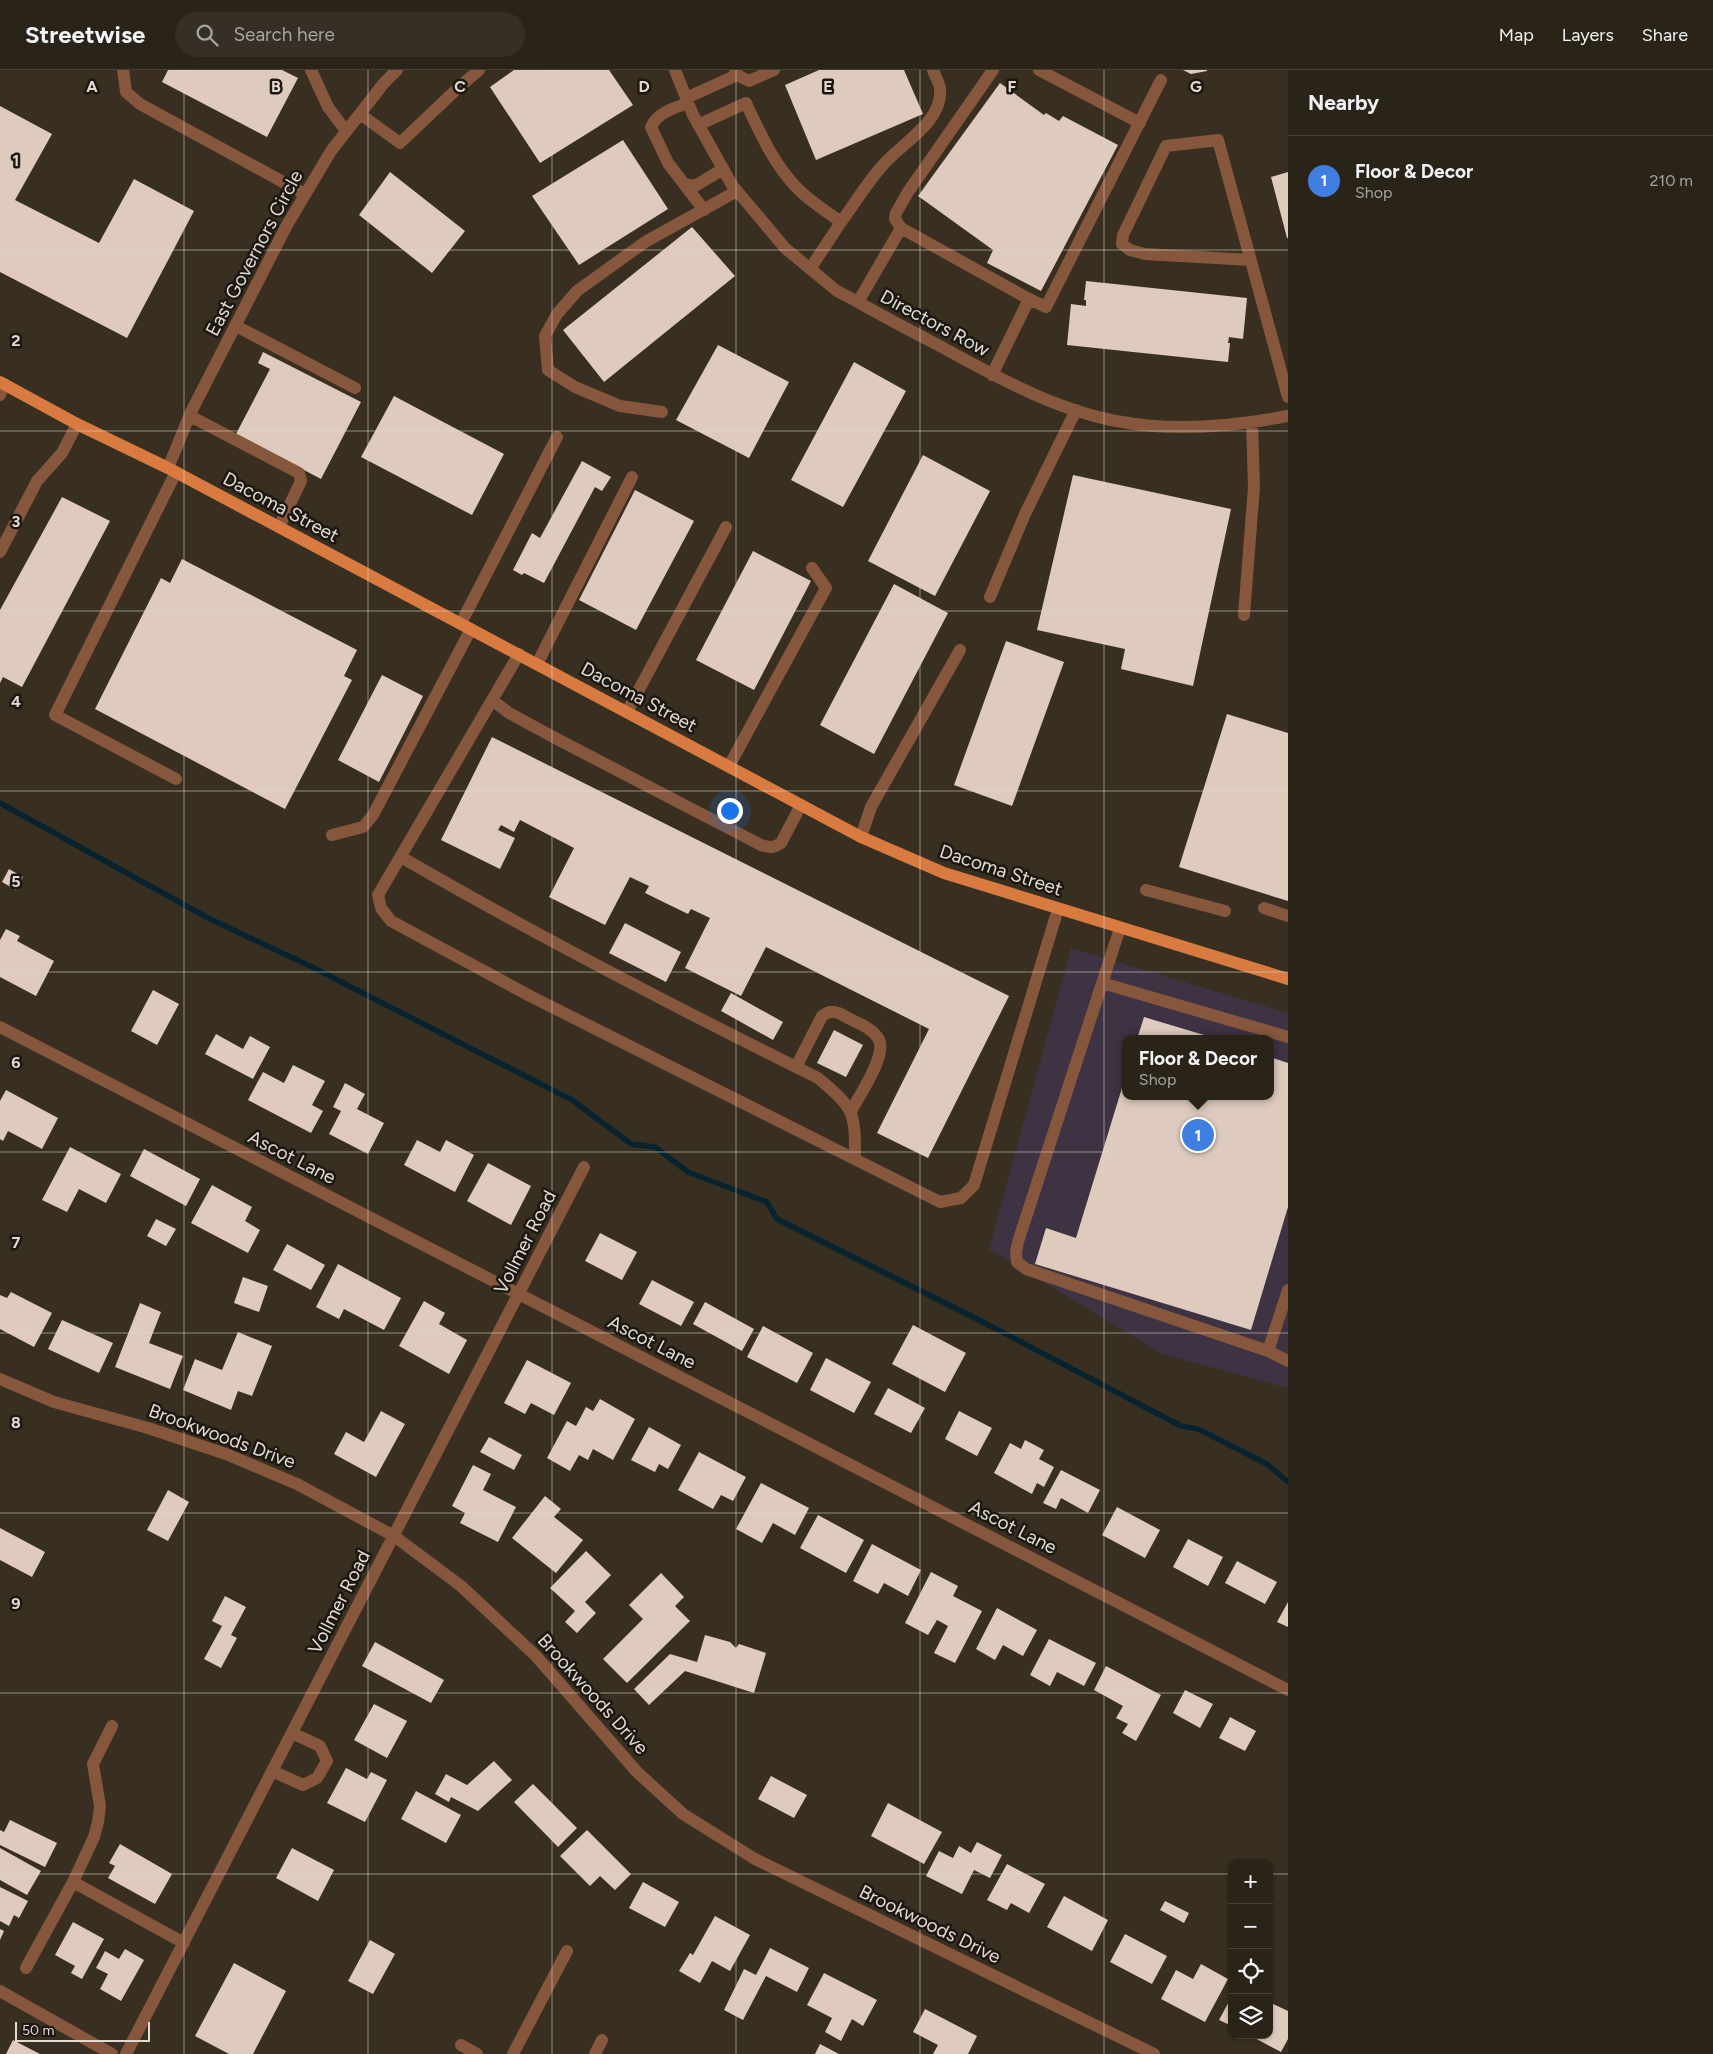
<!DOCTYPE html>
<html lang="en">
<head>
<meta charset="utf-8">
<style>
  body { margin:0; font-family:Figtree,sans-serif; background:#362f25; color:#f1f3f6 }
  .controls { position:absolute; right:15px; bottom:15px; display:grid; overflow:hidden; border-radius:10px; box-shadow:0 1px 4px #0004 }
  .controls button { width:45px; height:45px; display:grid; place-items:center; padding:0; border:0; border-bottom:1px solid #464037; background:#2a2318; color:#f1f3f6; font:25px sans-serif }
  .scale { position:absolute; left:15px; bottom:12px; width:135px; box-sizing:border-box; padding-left:5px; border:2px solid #e1dbd2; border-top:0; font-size:14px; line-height:18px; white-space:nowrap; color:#e1dbd2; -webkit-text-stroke:4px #1c1711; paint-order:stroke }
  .you { position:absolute; left:729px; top:740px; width:18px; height:18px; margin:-12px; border:4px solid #fff; border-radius:50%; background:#1a73e8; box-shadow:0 0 0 8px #1a73e833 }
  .badge { display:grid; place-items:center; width:32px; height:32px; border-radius:50%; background:#f09ab7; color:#fff; font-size:16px; font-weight:700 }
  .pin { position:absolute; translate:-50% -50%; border:2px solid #fff; box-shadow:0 1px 5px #0006 }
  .popup { position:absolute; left:1122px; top:965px; width:152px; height:65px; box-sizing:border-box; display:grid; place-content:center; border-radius:10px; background:#2a2318; filter:drop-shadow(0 1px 4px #0005); font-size:16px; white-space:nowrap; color:#a5a4a2 }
  .popup b { font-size:19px; color:#f1f3f6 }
  .popup::after { content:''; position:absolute; left:50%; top:100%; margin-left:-10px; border:10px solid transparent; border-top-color:#2a2318 }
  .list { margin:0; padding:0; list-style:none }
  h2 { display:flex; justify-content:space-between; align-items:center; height:65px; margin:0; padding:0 20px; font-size:21px }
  h2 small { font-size:16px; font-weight:400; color:#a5a4a2 }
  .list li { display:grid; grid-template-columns:32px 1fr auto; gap:15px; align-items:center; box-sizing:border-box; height:90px; padding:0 20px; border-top:1px solid #464037 }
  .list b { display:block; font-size:19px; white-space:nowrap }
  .list p { margin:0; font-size:16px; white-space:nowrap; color:#a5a4a2 }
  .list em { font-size:16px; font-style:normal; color:#a5a4a2 }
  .icon { flex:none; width:28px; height:28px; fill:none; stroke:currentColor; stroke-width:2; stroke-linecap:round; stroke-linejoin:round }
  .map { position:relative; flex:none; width:1288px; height:1984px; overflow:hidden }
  header { display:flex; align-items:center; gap:30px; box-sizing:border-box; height:70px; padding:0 25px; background:#2a2318; border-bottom:1px solid #464037 }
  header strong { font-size:24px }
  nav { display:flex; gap:28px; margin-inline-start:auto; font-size:18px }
  .search { width:350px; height:45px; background:#362f25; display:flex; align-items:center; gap:12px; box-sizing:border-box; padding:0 18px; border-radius:28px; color:#a5a4a2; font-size:19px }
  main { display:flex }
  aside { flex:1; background:#2a2318 }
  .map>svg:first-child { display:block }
  .commercial { fill:#3d3343; fill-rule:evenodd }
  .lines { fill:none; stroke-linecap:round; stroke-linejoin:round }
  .stream { stroke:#082330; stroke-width:5.5 }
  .building { fill:#decbbe }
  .minor { stroke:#86573d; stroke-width:12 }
  .major { stroke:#d97b40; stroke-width:12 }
  .grid { fill:none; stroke:#e1dbd2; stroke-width:1; stroke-opacity:0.55 }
  .labels { text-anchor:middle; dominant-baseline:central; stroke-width:5; stroke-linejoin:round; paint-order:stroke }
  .street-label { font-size:19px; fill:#e1dbd2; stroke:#1c1711 }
  .grid-label { font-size:16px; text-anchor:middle; font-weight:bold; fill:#e1dbd2; stroke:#1c1711; stroke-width:5; stroke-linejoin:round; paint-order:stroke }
</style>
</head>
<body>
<header>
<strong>Streetwise</strong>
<div class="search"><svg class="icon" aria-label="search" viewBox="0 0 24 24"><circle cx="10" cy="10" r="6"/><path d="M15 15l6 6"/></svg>Search here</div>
<nav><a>Map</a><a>Layers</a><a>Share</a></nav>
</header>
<main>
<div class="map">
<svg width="1288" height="1984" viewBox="0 0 1288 1984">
  <rect width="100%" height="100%" fill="#382f20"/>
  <path class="commercial" d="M 1071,878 L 1288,943 L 1288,1318 L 1162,1284 L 989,1179 ZM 1126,969 L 1270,969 L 1270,1026 L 1126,1026 Z"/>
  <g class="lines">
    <path class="stream" d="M 0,733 L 210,849 L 310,896 L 572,1030 L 631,1074 L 655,1077 L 688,1102 L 767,1132 L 777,1149 L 979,1250 L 1181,1356 L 1198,1359 L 1267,1394 L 1288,1412"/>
  </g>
  <path class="building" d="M 168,0 L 282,0 L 298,8 L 267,67 L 162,12 Z
    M 514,0 L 609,0 L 633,35 L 540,93 L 490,17 Z
    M 819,0 L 904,0 L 923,44 L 816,90 L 785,15 Z
    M 1183,0 L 1207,0 L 1207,1 L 1191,4 Z
    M 1000,13 L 1044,45 L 1046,43 L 1059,51 L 1063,46 L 1118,75 L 1041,221 L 987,193 L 993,180 L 918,126 Z
    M 0,36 L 52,64 L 15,130 L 99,173 L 134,109 L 194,141 L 127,268 L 0,202 Z
    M 623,70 L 668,139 L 579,195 L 532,126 Z
    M 390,102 L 465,161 L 432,203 L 359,145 Z
    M 1288,102 L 1288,168 L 1287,168 L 1271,107 Z
    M 692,157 L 735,206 L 604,312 L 563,260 Z
    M 1086,211 L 1247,228 L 1243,269 L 1229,267 L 1228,273 L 1230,273 L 1228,292 L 1067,275 L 1071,234 L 1086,236 L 1086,230 L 1084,230 Z
    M 718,275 L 789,312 L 749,388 L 676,350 Z
    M 263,282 L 361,332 L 321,409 L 236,364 L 270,299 L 258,293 Z
    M 854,292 L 906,321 L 843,437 L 791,410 Z
    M 394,326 L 504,384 L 472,445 L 361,387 Z
    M 923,385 L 990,421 L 935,526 L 868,491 Z
    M 582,391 L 611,407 L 602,421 L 595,417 L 544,513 L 524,503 L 522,505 L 513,500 L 532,463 L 540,468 Z
    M 1073,405 L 1231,439 L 1193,616 L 1121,599 L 1125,579 L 1037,560 Z
    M 635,420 L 694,451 L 636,560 L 579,530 Z
    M 62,427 L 110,451 L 22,617 L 3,607 L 0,613 L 0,540 Z
    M 753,481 L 811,511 L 754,620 L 696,590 Z
    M 182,489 L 357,580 L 344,606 L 352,610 L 285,739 L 95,639 L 161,508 L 170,513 Z
    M 894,514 L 948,543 L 874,684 L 820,655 Z
    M 1006,571 L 1064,592 L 1012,736 L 954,715 Z
    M 382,605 L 423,626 L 379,712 L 338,690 Z
    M 1227,644 L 1288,663 L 1288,831 L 1179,797 Z
    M 492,667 L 1009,926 L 928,1088 L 877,1063 L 929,959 L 766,877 L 741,926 L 685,898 L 710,848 L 691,839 L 688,844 L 645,823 L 649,816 L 630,807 L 605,855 L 549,827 L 574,778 L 520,750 L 514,762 L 501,755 L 498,760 L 515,768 L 500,799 L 441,770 Z
    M 9,799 L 23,807 L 16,820 L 2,812 Z
    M 625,853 L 681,882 L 666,912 L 609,883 Z
    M 6,859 L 20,866 L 17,871 L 54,891 L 36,926 L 0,907 L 0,870 Z
    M 153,920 L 179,934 L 157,975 L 131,961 Z
    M 731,923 L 783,952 L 773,970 L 721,941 Z
    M 1144,947 L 1214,968 L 1214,969 L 1137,969 Z
    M 834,960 L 863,975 L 846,1007 L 817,993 Z
    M 216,964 L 243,979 L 250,966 L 270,977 L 253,1009 L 205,984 Z
    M 1270,986 L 1273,986 L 1273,988 L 1288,993 L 1288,1137 L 1251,1260 L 1035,1194 L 1046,1158 L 1076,1168 L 1125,1008 L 1126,1026 L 1270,1026 Z
    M 293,995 L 325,1011 L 312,1035 L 323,1041 L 311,1063 L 248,1030 L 263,1002 L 284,1013 Z
    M 345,1013 L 365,1024 L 357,1039 L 384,1053 L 368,1084 L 329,1064 L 341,1041 L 333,1037 Z
    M 6,1020 L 58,1048 L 42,1079 L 8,1061 L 3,1071 L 0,1069 L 0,1031 Z
    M 417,1070 L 440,1082 L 446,1070 L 474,1085 L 455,1122 L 404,1095 Z
    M 70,1077 L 121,1104 L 106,1133 L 79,1119 L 67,1142 L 42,1130 Z
    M 144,1079 L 200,1109 L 186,1136 L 130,1106 Z
    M 488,1093 L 531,1116 L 511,1155 L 467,1131 Z
    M 212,1115 L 252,1137 L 245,1151 L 260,1160 L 248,1183 L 191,1153 Z
    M 156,1149 L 176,1159 L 166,1176 L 147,1166 Z
    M 600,1163 L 637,1182 L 622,1210 L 585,1191 Z
    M 287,1174 L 325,1195 L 311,1220 L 273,1200 Z
    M 338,1194 L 401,1228 L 384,1260 L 344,1239 L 339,1249 L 316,1237 Z
    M 243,1207 L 268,1216 L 259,1242 L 234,1233 Z
    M 652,1210 L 694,1232 L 681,1256 L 639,1234 Z
    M 11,1222 L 52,1243 L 34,1277 L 0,1259 L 0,1225 L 7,1228 Z
    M 424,1231 L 445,1243 L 439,1254 L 467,1270 L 449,1304 L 399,1276 Z
    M 705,1232 L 754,1259 L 742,1281 L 693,1254 Z
    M 140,1233 L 161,1242 L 149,1273 L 183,1286 L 170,1319 L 115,1297 Z
    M 62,1250 L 113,1273 L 99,1303 L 48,1279 Z
    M 913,1255 L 966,1283 L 945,1322 L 892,1294 Z
    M 763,1256 L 813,1283 L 797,1313 L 747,1287 Z
    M 238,1262 L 272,1276 L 252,1326 L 238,1321 L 231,1340 L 183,1320 L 195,1289 L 222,1300 Z
    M 826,1288 L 871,1312 L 854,1343 L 810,1320 Z
    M 527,1290 L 571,1313 L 554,1345 L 531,1333 L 525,1344 L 504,1333 Z
    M 888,1318 L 925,1338 L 911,1363 L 874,1344 Z
    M 600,1329 L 635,1349 L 613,1390 L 593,1379 L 588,1390 L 579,1385 L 570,1401 L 547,1388 L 567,1351 L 576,1356 L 586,1337 L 593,1341 Z
    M 381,1341 L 405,1354 L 376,1407 L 334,1384 L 346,1362 L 364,1372 Z
    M 959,1341 L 992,1358 L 977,1386 L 945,1369 Z
    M 649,1357 L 681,1375 L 668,1399 L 659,1394 L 655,1402 L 631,1390 Z
    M 489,1367 L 522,1385 L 514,1400 L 480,1382 Z
    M 1025,1370 L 1044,1380 L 1039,1389 L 1054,1397 L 1044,1417 L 1037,1413 L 1032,1424 L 994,1403 L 1010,1373 L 1021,1379 Z
    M 699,1382 L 746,1407 L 733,1431 L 721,1425 L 713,1439 L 678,1420 Z
    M 473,1395 L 491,1404 L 483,1420 L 516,1437 L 498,1472 L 460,1453 L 465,1443 L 452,1436 Z
    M 1061,1400 L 1100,1420 L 1088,1443 L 1061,1428 L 1056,1439 L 1043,1433 Z
    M 761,1413 L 809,1438 L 795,1465 L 773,1453 L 762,1473 L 736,1459 Z
    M 168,1420 L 189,1432 L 168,1471 L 147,1460 Z
    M 545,1426 L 561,1439 L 554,1447 L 583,1470 L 556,1503 L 512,1468 Z
    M 1117,1437 L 1160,1460 L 1145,1488 L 1102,1465 Z
    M 818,1445 L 864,1470 L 846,1503 L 800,1478 Z
    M 0,1458 L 45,1482 L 32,1507 L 0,1490 Z
    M 1188,1469 L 1223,1487 L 1208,1516 L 1173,1497 Z
    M 872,1474 L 921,1500 L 908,1526 L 884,1513 L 878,1524 L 853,1511 Z
    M 586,1481 L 611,1505 L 585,1532 L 596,1543 L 577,1563 L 565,1552 L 575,1541 L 550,1518 Z
    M 1237,1491 L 1277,1512 L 1265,1534 L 1225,1513 Z
    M 931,1502 L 958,1516 L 953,1526 L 982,1541 L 955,1593 L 934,1583 L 948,1556 L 937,1550 L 928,1565 L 905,1553 Z
    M 661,1503 L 684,1527 L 675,1536 L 690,1551 L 627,1613 L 603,1589 L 643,1549 L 629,1535 Z
    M 225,1526 L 246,1537 L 231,1565 L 237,1568 L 221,1598 L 204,1589 L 222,1556 L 212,1551 Z
    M 1288,1532 L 1288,1557 L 1277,1552 Z
    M 997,1538 L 1037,1560 L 1023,1586 L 1003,1575 L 995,1590 L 976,1579 Z
    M 705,1565 L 730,1572 L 736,1578 L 739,1574 L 766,1583 L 754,1623 L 685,1601 L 649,1635 L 634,1619 L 670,1584 L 697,1592 Z
    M 1049,1569 L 1096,1593 L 1084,1616 L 1057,1602 L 1050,1616 L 1030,1605 Z
    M 375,1572 L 444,1610 L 431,1633 L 362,1596 Z
    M 1106,1596 L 1161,1625 L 1136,1671 L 1122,1663 L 1128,1654 L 1116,1648 L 1123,1636 L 1094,1620 Z
    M 1185,1620 L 1213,1634 L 1200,1658 L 1173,1643 Z
    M 374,1634 L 407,1651 L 387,1688 L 354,1670 Z
    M 1230,1647 L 1256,1661 L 1245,1681 L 1219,1668 Z
    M 494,1691 L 512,1710 L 478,1741 L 451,1727 L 449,1732 L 435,1724 L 446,1704 L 467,1715 Z
    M 346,1698 L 367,1709 L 371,1702 L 387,1710 L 365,1752 L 327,1733 Z
    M 771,1706 L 807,1725 L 794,1748 L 758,1729 Z
    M 533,1714 L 577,1758 L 558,1777 L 514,1732 Z
    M 416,1721 L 461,1745 L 446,1773 L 401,1749 Z
    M 888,1733 L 942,1762 L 924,1794 L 871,1766 Z
    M 10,1750 L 57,1773 L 45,1797 L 0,1775 L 0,1760 L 4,1762 Z
    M 587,1760 L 631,1804 L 615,1820 L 600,1806 L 590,1816 L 560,1786 Z
    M 977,1772 L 1002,1785 L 990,1808 L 974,1800 L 962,1824 L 926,1806 L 939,1781 L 953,1788 L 959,1776 L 971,1783 Z
    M 120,1774 L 172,1804 L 155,1834 L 108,1808 L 115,1796 L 109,1793 Z
    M 0,1778 L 41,1801 L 27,1825 L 0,1810 Z
    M 292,1778 L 334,1800 L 318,1831 L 276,1808 Z
    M 1007,1794 L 1045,1814 L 1029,1843 L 1011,1833 L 1007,1840 L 987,1830 Z
    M 643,1812 L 679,1832 L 665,1857 L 629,1838 Z
    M 0,1817 L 28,1831 L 19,1848 L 14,1845 L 9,1856 L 0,1851 Z
    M 1064,1826 L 1108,1850 L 1092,1881 L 1047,1857 Z
    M 1165,1831 L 1189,1843 L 1184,1853 L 1160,1840 Z
    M 715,1846 L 750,1865 L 730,1901 L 712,1891 L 700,1913 L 679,1901 L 690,1883 L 693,1885 Z
    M 73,1852 L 104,1869 L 82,1909 L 71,1903 L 75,1896 L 55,1885 Z
    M 0,1859 L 4,1861 L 0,1870 Z
    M 1125,1864 L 1167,1886 L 1152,1914 L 1110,1892 Z
    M 370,1870 L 395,1884 L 373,1924 L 348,1911 Z
    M 770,1878 L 809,1898 L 797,1922 L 766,1906 L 743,1950 L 724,1940 L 744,1899 L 756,1905 Z
    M 125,1879 L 144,1890 L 121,1931 L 100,1919 L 108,1904 L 96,1898 L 105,1881 L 119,1889 Z
    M 234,1893 L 286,1921 L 253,1984 L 229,1984 L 195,1966 Z
    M 1201,1894 L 1228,1909 L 1205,1952 L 1161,1929 L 1176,1900 L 1193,1909 Z
    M 824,1903 L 877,1930 L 863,1956 L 852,1949 L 841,1971 L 825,1962 L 832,1948 L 807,1935 Z
    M 1232,1926 L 1232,1956 L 1219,1950 Z
    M 1269,1932 L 1288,1941 L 1288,1969 L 1281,1982 L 1249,1965 L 1269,1965 Z
    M 925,1939 L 977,1966 L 968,1984 L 933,1984 L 938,1975 L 913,1962 Z
    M 13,1970 L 40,1984 L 6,1984 Z
    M 820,1974 L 839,1984 L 815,1984 Z"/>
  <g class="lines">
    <path class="minor" d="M 123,0 L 126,22 L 140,34 L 305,124
      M 311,0 L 328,37 L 346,61
      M 675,0 L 693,45 L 732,115 L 785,178 L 837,221 L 858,232 C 884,247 911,261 938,275 C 997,307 1056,341 1122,352 C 1176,362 1235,356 1288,346
      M 1039,0 L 1140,53
      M 737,5 L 749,11 L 774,0
      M 686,28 L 737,5 L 735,0
      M 688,33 C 674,38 658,42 651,57 L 668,93 L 684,114 L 695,116 L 723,99
      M 360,44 L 400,73 L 458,18 L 479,0
      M 698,55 L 746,33 C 760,63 774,95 798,119 C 811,132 827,142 841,152 L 810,199
      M 684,114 L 704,140
      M 841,152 C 855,133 867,113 882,96 C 900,74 944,52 940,18 C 939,12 935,6 933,0
      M 901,158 L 895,149 L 896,143 L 908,122 L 993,0
      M 1251,190 L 1145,184 L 1130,180 L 1122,174 L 1123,165 L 1166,76 L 1218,70 L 1288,327
      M 1029,229 L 1046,237 L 1161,10
      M 858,232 L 901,158 L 1029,229 L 992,305
      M 236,256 L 355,318
      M 0,325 L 4,314
      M 662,342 L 620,336 L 575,317 L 548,300 L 545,266 L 557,244 L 577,221 L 645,172 L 737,121
      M 190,346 L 299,403 L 301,411 L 279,457
      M 168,398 L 191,342 L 287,155 L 331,81 L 384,13 L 397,0
      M 0,482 L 37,411 L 62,383 L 77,354
      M 990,527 L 1025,444 L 1076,340
      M 1244,545 L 1254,417 L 1252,353
      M 461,553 L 557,367
      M 519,584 L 378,825 L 381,838 L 391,851 L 532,927 L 940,1132 L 961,1128 L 974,1115 L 1058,839
      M 537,594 L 632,407
      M 492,630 L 509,643 L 557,669 L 761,775 C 770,778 773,778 781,773 L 801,735
      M 627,642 L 726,457
      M 729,696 L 826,518 L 812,498
      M 176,709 L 55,645 L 176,402
      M 332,765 L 363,757 L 373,745 L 471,559
      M 861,767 L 871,737 L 960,580
      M 401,787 C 537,866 677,938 818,1008 C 855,1039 855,1042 855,1089
      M 1146,820 L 1225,841
      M 1264,838 L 1288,846
      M 1120,858 L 1018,1172 L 1016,1182 L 1017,1192 L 1026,1199 L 1268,1281 L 1288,1220
      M 1102,913 L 1288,967
      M 0,957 L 1288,1620
      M 796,997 L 822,946 C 833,938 839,943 850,949 C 860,954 871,958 878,968 C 889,983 859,1026 851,1041
      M 1268,1281 L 1288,1291
      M 0,1309 L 54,1332 L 148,1358 L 226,1384 L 297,1414 L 394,1466 L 461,1516 L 536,1586 L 637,1702 L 683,1744 L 755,1789 L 1154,1984
      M 272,1701 L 303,1715 L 317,1708 L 327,1691 L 320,1676 L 292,1663
      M 73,1812 L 94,1767 L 98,1752 L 100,1736 L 93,1694 L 112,1656
      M 26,1898 L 73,1812 L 184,1873
      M 0,1921 L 112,1984
      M 461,1975 L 477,1984
      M 126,1984 L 584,1097
      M 513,1984 L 567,1881
      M 595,1984 L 602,1970"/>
    <path class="major" d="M 0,312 L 77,354 L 168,398 L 861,767 L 944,803 L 1288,909"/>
  </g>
  <path class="grid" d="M 184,0 L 184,1984M 368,0 L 368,1984M 552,0 L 552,1984M 736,0 L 736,1984M 920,0 L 920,1984M 1104,0 L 1104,1984M 0,180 L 1288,180M 0,361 L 1288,361M 0,541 L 1288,541M 0,721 L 1288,721M 0,902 L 1288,902M 0,1082 L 1288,1082M 0,1263 L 1288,1263M 0,1443 L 1288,1443M 0,1623 L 1288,1623M 0,1804 L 1232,1804M 1269,1804 L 1288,1804"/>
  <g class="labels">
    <g class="street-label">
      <text transform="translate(254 183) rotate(-62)">East Governors Circle</text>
      <text transform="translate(935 253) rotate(28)">Directors Row</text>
      <text transform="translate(281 437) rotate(28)">Dacoma Street</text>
      <text transform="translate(639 627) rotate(28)">Dacoma Street</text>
      <text transform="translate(1001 800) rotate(18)">Dacoma Street</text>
      <text transform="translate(292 1087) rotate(27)">Ascot Lane</text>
      <text transform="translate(525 1172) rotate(-63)">Vollmer Road</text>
      <text transform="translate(652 1272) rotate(27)">Ascot Lane</text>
      <text transform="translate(222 1366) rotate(20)">Brookwoods Drive</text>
      <text transform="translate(1013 1457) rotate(27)">Ascot Lane</text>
      <text transform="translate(339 1532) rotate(-63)">Vollmer Road</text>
      <text transform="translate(593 1624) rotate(48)">Brookwoods Drive</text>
      <text transform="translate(930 1854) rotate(26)">Brookwoods Drive</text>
    </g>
  </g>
  <g class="grid-label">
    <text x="92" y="22">A</text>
    <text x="276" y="22">B</text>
    <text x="460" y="22">C</text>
    <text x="644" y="22">D</text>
    <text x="828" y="22">E</text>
    <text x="1012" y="22">F</text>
    <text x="1196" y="22">G</text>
    <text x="16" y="96">1</text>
    <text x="16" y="276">2</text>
    <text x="16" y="457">3</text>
    <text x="16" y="637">4</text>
    <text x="16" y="817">5</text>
    <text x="16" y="998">6</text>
    <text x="16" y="1178">7</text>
    <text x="16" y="1358">8</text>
    <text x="16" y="1539">9</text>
  </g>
</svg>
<div class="controls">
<button>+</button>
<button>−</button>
<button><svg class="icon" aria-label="locate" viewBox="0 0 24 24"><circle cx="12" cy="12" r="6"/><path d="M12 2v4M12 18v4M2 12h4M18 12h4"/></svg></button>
<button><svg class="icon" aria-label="layers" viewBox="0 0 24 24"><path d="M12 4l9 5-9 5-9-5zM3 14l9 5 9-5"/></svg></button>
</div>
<div class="scale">50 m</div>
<div class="you"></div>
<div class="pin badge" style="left:1198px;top:1065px;background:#3f7fe0">1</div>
<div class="popup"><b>Floor &amp; Decor</b>Shop</div>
</div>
<aside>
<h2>Nearby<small></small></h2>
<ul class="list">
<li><span class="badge" style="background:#3f7fe0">1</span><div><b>Floor &amp; Decor</b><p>Shop</p></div><em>210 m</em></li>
</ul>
</aside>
</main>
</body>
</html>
